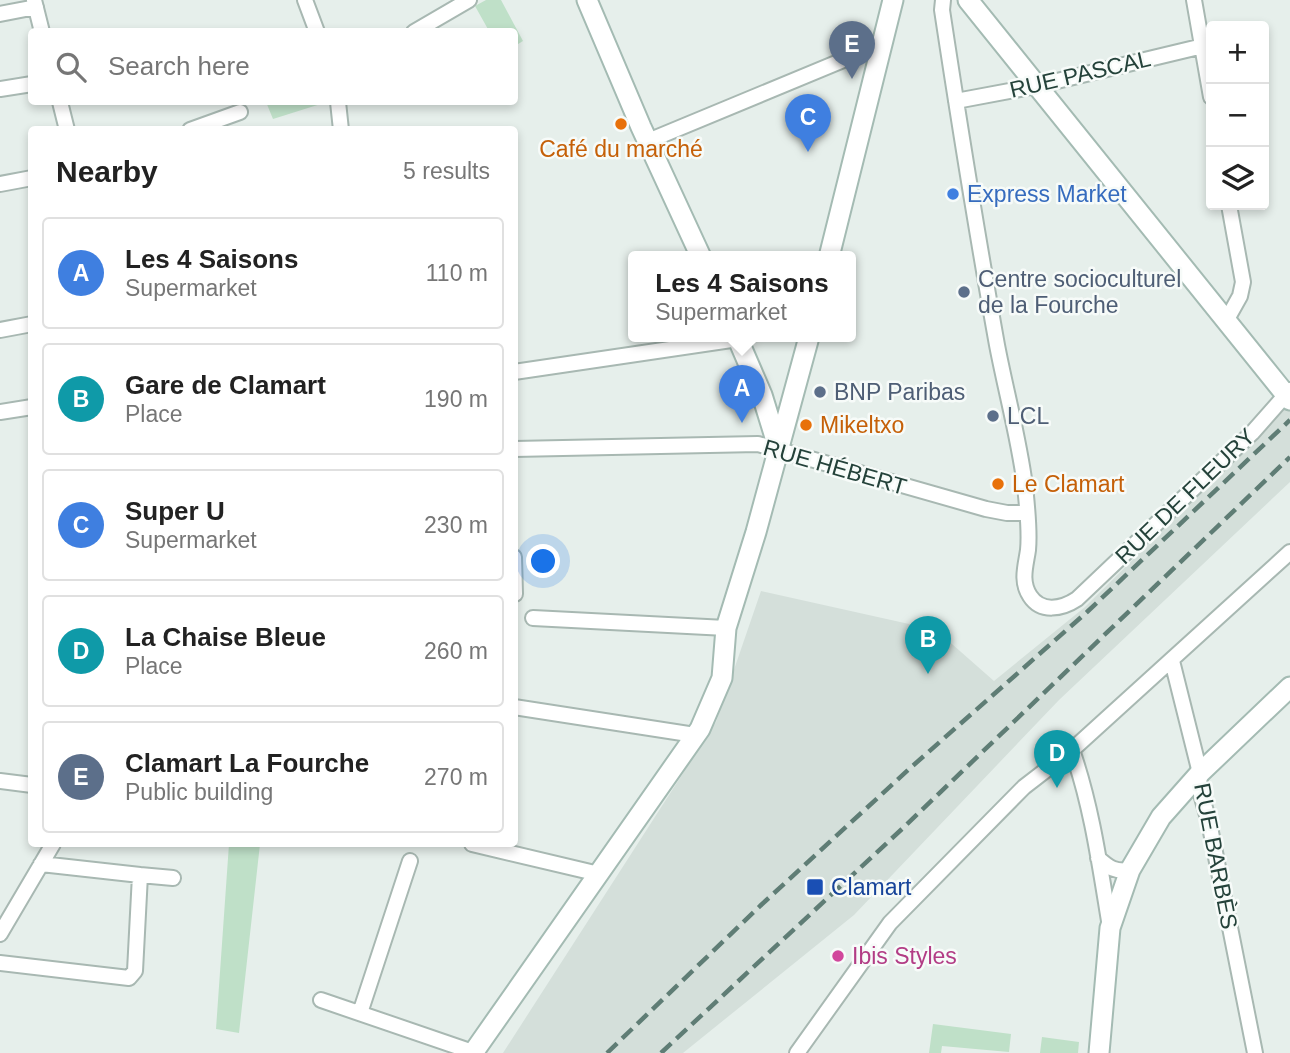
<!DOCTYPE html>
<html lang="en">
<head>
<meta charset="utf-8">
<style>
  body { margin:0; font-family:Helvetica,sans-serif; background:#f6f6f6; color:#222 }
  .controls { position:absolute; right:21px; top:21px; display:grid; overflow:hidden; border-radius:7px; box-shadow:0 4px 10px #0003 }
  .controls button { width:63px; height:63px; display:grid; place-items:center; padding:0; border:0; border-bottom:2px solid #e0e0e0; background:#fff; color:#222; font:35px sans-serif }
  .you { position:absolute; left:544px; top:562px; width:24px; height:24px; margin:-18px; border:5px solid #fff; border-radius:50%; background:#1a73e8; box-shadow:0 0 0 10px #1a73e833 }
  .badge { display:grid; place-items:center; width:46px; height:46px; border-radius:50%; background:#804e3d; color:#fff; font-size:23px; font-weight:700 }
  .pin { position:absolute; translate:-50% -58px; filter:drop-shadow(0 2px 4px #0008) }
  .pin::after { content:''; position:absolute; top:37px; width:24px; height:21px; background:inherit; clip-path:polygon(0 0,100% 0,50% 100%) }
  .popup { position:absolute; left:628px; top:251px; width:228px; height:91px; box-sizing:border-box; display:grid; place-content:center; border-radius:7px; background:#fff; filter:drop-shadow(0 2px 5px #0005); font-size:23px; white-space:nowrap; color:#767676 }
  .popup b { font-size:26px; color:#222 }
  .popup::after { content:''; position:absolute; left:50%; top:100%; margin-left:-14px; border:14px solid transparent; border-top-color:#fff }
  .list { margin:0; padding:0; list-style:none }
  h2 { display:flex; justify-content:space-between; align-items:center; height:91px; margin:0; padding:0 28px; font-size:30px }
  h2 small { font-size:23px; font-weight:400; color:#767676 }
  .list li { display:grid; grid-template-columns:46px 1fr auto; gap:21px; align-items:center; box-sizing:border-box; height:112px; margin:0 14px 14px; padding:0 14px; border:2px solid #e0e0e0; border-radius:7px }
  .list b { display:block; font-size:26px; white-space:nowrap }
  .list p { margin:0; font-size:23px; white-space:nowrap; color:#767676 }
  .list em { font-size:23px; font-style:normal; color:#767676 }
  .icon { flex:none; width:38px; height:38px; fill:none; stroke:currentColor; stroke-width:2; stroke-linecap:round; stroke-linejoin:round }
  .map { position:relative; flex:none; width:1290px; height:1053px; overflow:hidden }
  .search { position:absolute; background:#fff; box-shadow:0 4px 10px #0003; left:28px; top:28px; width:490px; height:77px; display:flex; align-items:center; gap:18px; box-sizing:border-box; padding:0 24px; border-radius:7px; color:#767676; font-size:26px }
  .panel { position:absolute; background:#fff; box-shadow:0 4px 10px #0003; left:28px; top:126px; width:490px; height:721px; border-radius:7px }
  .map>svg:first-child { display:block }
  .built { fill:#d4dfda }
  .green { fill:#bfe0c8 }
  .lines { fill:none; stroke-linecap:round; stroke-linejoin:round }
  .street-casing { stroke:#a8b8b2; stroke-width:18 }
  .secondary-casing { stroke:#a4bbb3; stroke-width:23 }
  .street { stroke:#fff; stroke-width:14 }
  .secondary { stroke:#fff; stroke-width:19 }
  .rail { stroke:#5f7d75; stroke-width:4.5; stroke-dasharray:14 7; stroke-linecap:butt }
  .food-dot { fill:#e8710a; stroke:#f7fbf9; stroke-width:2.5 }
  .shop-dot { fill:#3f7fe0; stroke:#f7fbf9; stroke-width:2.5 }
  .service-dot { fill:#5c6f8a; stroke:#f7fbf9; stroke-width:2.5 }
  .transit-dot { fill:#1a4fb4; stroke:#f7fbf9; stroke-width:2.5 }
  .hotel-dot { fill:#d1479c; stroke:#f7fbf9; stroke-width:2.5 }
  .labels { text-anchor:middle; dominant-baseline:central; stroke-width:5; stroke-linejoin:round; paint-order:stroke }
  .street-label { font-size:23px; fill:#24423a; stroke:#f7fbf9 }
  .food-label { font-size:23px; fill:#c56008; stroke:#f7fbf9; text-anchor:start }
  .shop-label { font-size:23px; fill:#366cbe; stroke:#f7fbf9; text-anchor:start }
  .service-label { font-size:23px; fill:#4e5e75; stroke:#f7fbf9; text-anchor:start }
  .transit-label { font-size:23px; fill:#164399; stroke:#f7fbf9; text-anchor:start }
  .hotel-label { font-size:23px; fill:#b23c85; stroke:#f7fbf9; text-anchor:start }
</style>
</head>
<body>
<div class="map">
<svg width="1290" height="1053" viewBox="0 0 1290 1053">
  <rect width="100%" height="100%" fill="#e6efeb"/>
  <path class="built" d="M 1290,404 L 1290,482 L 1059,700 L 854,915 L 683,1053 L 503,1053 L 716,722 L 761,591 L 936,630 L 994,681 L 1085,607 Z"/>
  <path class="green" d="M 486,0 L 501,0 L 523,41 L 515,46 L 514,32 L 489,31 L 475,6 Z
    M 266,102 L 327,102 L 273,119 Z
    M 229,844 L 260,844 L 239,1033 L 216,1029 Z
    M 933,1024 L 1011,1034 L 1009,1052 L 942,1046 L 941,1053 L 929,1053 Z
    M 1042,1037 L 1079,1042 L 1078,1053 L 1040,1053 Z"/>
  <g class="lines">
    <defs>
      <path id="street" d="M 34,0 L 42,32
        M 305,0 L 317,32
        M 943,0 L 942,10 C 959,122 977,234 997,345 C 1006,392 1019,439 1025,486 C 1027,506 1030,530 1028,550 C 1026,565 1020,581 1030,596 C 1041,613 1062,609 1077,599 L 1252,433 L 1290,390
        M 1194,0 L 1211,97
        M 0,14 L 36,7
        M 414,32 L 469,0
        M 0,89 L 32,84
        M 956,101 L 1036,86 L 1203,46
        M 60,102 L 67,130
        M 338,102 L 341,130
        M 190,130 L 240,112
        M 648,141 L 882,44
        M 0,184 L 32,178
        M 1226,321 L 1240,296 L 1243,282 L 1229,205
        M 0,330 L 32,324
        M 514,372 L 738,339
        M 0,412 L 32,407
        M 514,449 L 758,444 L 986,509 L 1007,513 L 1026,513
        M 514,557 L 515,594
        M 533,618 L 726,628
        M 1172,661 L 1200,773 L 1199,787 L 1209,822 L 1255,1053
        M 514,707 L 695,735
        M 1072,750 C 1092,807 1100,867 1110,927
        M 0,781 L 32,785
        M 472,844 L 599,874
        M 1098,858 C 1109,868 1115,872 1130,870
        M 140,875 L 173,878
        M 0,934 L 53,844
        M 0,963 L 129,978 L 135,971 L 140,875 L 41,864
        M 321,1000 L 473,1052
        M 360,1013 L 410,861
        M 797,1053 L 890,923 L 1024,787 L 1072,750 L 1290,552"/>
      <path id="secondary" d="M 587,0 L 641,127 L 701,257
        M 968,0 L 1290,400
        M 829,257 L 893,0
        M 737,337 L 762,395 L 778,447
        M 473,1053 L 700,729 L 722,678 L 726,628 L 756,532 L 809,337
        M 1099,1053 L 1110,928 L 1130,870 L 1161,817 L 1200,773 L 1290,687"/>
    </defs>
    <use href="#street" class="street-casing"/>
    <use href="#secondary" class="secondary-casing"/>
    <use href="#street" class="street"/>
    <use href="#secondary" class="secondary"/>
    <path class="rail" d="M 607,1053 L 760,906 L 908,770 L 1087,612 L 1290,420
      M 661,1053 L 903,828 L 1290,457"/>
  </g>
  <g class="food-dot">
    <circle cx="621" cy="124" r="7"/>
    <circle cx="806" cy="425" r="7"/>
    <circle cx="998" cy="484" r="7"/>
  </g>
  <circle class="shop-dot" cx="953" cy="194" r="7"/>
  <g class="service-dot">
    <circle cx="964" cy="292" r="7"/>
    <circle cx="820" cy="392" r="7"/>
    <circle cx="993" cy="416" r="7"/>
  </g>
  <rect class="transit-dot" x="806" y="878" width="18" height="18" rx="3.5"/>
  <circle class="hotel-dot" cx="838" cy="956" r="7"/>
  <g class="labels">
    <g class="street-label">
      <text transform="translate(1080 74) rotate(-13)">RUE PASCAL</text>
      <text transform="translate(835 467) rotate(16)">RUE HÉBERT</text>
      <text transform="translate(1185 496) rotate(-44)">RUE DE FLEURY</text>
      <text transform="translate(1216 856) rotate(79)">RUE BARBÈS</text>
    </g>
    <g class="food-label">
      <text x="621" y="149" text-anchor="middle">Café du marché</text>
      <text x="820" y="425">Mikeltxo</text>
      <text x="1012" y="484">Le Clamart</text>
    </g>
    <g class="shop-label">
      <text x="967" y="194">Express Market</text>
    </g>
    <g class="service-label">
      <text x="978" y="279">Centre socioculturel<tspan x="978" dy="26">de la Fourche</tspan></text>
      <text x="834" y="392">BNP Paribas</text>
      <text x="1007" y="416">LCL</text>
    </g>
    <g class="transit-label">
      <text x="831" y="887">Clamart</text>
    </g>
    <g class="hotel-label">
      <text x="852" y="956">Ibis Styles</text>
    </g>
  </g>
</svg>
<div class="controls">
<button>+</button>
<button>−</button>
<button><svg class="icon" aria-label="layers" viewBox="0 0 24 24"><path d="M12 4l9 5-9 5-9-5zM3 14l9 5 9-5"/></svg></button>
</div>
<div class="you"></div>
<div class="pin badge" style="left:742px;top:423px;background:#3f7fe0">A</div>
<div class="popup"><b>Les 4 Saisons</b>Supermarket</div>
<div class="pin badge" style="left:928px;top:674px;background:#0f9aa8">B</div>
<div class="pin badge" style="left:808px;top:152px;background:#3f7fe0">C</div>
<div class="pin badge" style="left:1057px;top:788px;background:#0f9aa8">D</div>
<div class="pin badge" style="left:852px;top:79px;background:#5c6f8a">E</div>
<div class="search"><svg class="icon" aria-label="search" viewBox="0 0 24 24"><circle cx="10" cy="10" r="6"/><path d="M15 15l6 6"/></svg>Search here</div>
<section class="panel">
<h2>Nearby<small>5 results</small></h2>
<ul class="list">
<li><span class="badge" style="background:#3f7fe0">A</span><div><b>Les 4 Saisons</b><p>Supermarket</p></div><em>110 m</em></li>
<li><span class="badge" style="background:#0f9aa8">B</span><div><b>Gare de Clamart</b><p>Place</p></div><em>190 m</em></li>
<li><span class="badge" style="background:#3f7fe0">C</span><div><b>Super U</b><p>Supermarket</p></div><em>230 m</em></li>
<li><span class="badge" style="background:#0f9aa8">D</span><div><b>La Chaise Bleue</b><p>Place</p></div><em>260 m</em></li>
<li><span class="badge" style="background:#5c6f8a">E</span><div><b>Clamart La Fourche</b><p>Public building</p></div><em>270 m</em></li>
</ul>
</section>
</div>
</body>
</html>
